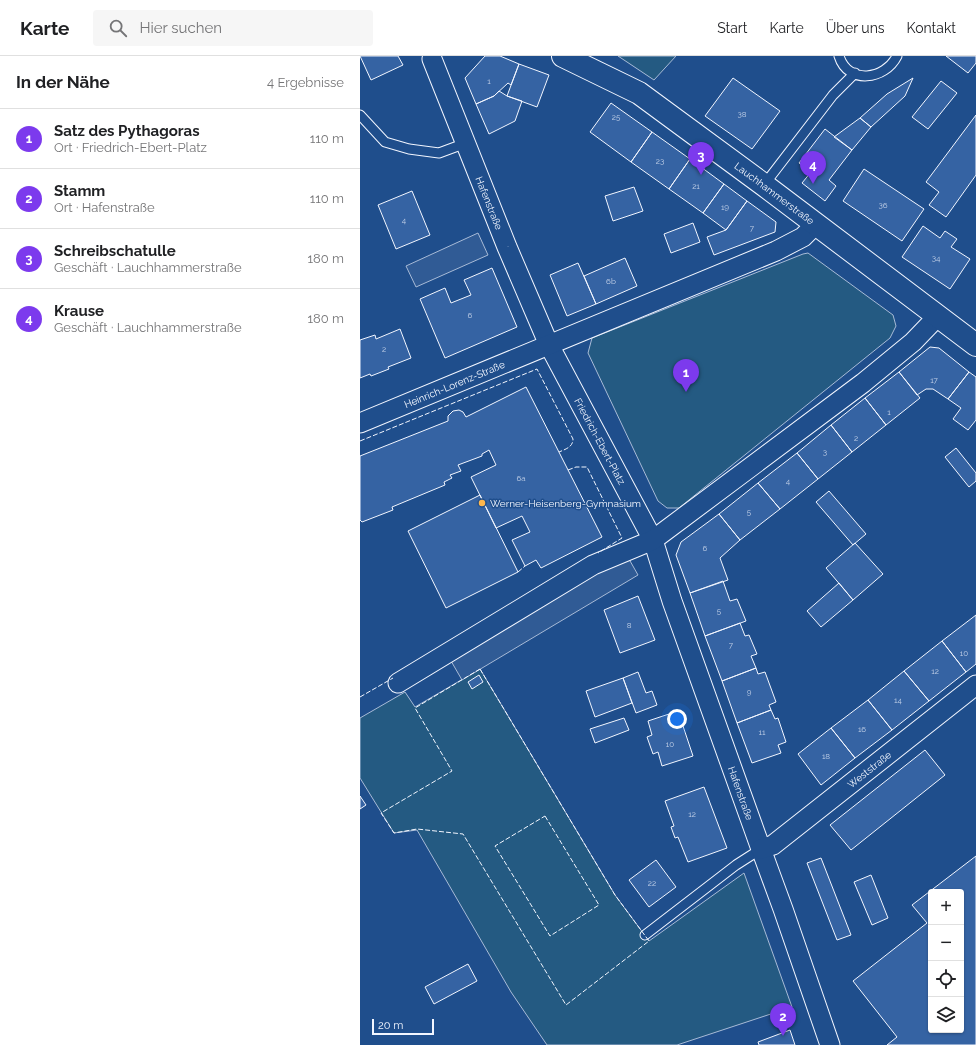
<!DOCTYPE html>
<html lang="de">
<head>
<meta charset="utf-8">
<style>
  body { margin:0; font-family:Raleway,sans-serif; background:#f6f6f6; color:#202124 }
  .controls { position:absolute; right:12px; bottom:12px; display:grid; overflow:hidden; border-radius:4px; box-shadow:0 1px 3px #0004 }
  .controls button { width:36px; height:36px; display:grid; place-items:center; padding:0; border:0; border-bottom:1px solid #e0e0e0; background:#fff; color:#202124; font:20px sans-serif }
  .scale { position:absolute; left:12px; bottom:10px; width:62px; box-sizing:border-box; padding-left:4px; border:2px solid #f2f6ff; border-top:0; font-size:11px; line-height:14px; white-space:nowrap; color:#f2f6ff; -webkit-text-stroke:3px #1f4e8c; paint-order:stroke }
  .you { position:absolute; left:317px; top:663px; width:14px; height:14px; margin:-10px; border:3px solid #fff; border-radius:50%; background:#1a73e8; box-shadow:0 0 0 6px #1a73e833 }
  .badge { display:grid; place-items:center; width:26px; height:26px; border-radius:50%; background:#7c3aed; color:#fff; font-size:13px; font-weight:700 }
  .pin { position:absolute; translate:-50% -33px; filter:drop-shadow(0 1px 2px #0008) }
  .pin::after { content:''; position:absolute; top:21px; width:14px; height:12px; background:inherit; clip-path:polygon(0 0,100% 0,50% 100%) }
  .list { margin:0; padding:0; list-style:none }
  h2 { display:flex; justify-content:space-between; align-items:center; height:52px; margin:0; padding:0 16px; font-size:17px }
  h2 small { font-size:13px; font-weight:400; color:#757577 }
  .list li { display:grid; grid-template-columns:26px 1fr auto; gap:12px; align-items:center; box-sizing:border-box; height:60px; padding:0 16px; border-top:1px solid #e0e0e0 }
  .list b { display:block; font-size:15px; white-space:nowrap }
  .list p { margin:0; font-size:13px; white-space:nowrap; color:#757577 }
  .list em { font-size:13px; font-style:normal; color:#757577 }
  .icon { flex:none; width:22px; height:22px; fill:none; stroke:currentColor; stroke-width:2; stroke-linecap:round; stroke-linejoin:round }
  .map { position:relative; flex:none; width:616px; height:989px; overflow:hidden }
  header { display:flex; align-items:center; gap:24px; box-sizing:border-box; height:56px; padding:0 20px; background:#fff; border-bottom:1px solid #e0e0e0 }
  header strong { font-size:19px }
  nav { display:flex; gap:22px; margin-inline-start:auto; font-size:14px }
  .search { width:280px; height:36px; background:#f6f6f6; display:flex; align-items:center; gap:10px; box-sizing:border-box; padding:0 14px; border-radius:4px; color:#757577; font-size:15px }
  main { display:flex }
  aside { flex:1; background:#fff }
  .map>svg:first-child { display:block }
  .green { fill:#245a82; stroke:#a8bbd7 }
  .parking { fill:#305b95; stroke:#a8bbd7 }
  .building { fill:#3563a3; stroke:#f2f6ff; fill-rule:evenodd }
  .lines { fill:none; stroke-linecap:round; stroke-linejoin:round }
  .lane-casing { stroke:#f2f6ff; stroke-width:11 }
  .street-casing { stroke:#f2f6ff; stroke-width:21 }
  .primary-casing { stroke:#f2f6ff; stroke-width:24 }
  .lane { stroke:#1f4e8c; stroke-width:9 }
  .street { stroke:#1f4e8c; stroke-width:19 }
  .primary { stroke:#1f4e8c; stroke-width:22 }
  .fence { stroke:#f2f6ff; stroke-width:1; stroke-dasharray:5 2; stroke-linecap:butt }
  .poi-dot { fill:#ffb74d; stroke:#1f4e8c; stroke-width:1.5 }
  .labels { text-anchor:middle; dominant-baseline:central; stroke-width:3; stroke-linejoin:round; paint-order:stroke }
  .number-label { font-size:8px; fill:#c3d1e8 }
  .street-label { font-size:10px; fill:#f2f6ff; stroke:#1f4e8c }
  .poi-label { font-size:10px; fill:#f2f6ff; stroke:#1f4e8c; text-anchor:start }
</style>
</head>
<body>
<header>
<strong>Karte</strong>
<div class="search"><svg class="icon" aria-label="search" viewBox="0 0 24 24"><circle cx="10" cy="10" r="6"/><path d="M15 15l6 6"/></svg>Hier suchen</div>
<nav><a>Start</a><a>Karte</a><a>Über uns</a><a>Kontakt</a></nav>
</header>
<main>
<aside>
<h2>In der Nähe<small>4 Ergebnisse</small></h2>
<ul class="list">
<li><span class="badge">1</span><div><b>Satz des Pythagoras</b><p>Ort · Friedrich-Ebert-Platz</p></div><em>110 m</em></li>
<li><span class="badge">2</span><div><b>Stamm</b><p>Ort · Hafenstraße</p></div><em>110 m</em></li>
<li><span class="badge">3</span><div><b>Schreibschatulle</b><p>Geschäft · Lauchhammerstraße</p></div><em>180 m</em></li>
<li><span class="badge">4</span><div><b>Krause</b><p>Geschäft · Lauchhammerstraße</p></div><em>180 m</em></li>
</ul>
</aside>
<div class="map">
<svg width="616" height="989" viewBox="0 0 616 989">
  <rect width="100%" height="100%" fill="#1f4e8c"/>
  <path class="green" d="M 258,0 L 316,0 L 294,24 Z
    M 448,197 L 533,259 L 536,270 L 530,282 L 319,452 L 307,452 L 298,445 L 228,297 L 232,282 L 443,198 Z
    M 120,613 L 255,839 L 289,885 L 384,817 L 432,951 L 317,989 L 187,989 L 151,936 L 57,774 L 34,777 L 0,722 L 0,662 L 45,636 L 55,651 Z"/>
  <path class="parking" d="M 118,177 L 128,199 L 56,231 L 46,210 Z
    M 265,496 L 278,519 L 102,624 L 87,598 Z"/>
  <path class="building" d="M 0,0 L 38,0 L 43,9 L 11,24 Z
    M 125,0 L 140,0 L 159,8 L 151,29 L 148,27 L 134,40 L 116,48 L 105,22 Z
    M 586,0 L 616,0 L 616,7 L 608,17 Z
    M 159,8 L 189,19 L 177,51 L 147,40 Z
    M 373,22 L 420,55 L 392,93 L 345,60 Z
    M 553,22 L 545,40 L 511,71 L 500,62 L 527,38 Z
    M 581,25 L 597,37 L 568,73 L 552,61 Z
    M 139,35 L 147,40 L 162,45 L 155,65 L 129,78 L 116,48 L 134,40 Z
    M 251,47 L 292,76 L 271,106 L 230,76 Z
    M 616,59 L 616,119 L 586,161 L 569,149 L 579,136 L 566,126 Z
    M 500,62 L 511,71 L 492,94 L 474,81 Z
    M 465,73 L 492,94 L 469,124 L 476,130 L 465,145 L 442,127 L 451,116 L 439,107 Z
    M 292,76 L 330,103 L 309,133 L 271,106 Z
    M 330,103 L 364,128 L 343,157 L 309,133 Z
    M 504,113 L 564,153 L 542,185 L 483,145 Z
    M 364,128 L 387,145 L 366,174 L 343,157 Z
    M 274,131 L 283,155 L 253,165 L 245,140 Z
    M 52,135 L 70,179 L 36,193 L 18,149 Z
    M 387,145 L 416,166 L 415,176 L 354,199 L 347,181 L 366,174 Z
    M 333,167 L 340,186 L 311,197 L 304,178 Z
    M 563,170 L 580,182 L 585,175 L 597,183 L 591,191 L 610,203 L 590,233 L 542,201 Z
    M 265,202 L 277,230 L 236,248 L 224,220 Z
    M 218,207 L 236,248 L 207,260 L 190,219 Z
    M 132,212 L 157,271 L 85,302 L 60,243 L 85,232 L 91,247 L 111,239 L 104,224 Z
    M 40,273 L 51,302 L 28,311 L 29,313 L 11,320 L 10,318 L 0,322 L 0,284 L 15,279 L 16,283 Z
    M 570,291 L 579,292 L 609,316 L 588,343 L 573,333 L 566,333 L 557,339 L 539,316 Z
    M 539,316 L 560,342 L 526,369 L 505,342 Z
    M 609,316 L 616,321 L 616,364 L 608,374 L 593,363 L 601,352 L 588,343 Z
    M 166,331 L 242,481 L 181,512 L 176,504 L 165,510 L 152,484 L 170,476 L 162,460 L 136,472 L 111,421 L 136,409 L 129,394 L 122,398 L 122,400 L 98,409 L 101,415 L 90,419 L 92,422 L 84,426 L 85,429 L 32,451 L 33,454 L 2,466 L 0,464 L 0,400 L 88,365 L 88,360 L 93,355 L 99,354 L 103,356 L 106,361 Z
    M 505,342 L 526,369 L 492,396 L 471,369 Z
    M 471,369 L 492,396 L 458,423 L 437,397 Z
    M 596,392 L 616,417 L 616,425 L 609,431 L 585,401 Z
    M 437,397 L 458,423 L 420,453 L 398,427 Z
    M 398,427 L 420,453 L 380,484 L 359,458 Z
    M 469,435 L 506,478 L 493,489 L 456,446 Z
    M 120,439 L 158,516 L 86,552 L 48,475 Z
    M 359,458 L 380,484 L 360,502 L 368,524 L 330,537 L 316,499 L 321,486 Z
    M 495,487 L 523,518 L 493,544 L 466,512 Z
    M 363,525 L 370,545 L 377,543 L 386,565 L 345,580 L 330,537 Z
    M 479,527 L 493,544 L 461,571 L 447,555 Z
    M 278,540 L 295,584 L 260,597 L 244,554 Z
    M 616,559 L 616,608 L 606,616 L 582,585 Z
    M 380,567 L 385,580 L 389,579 L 397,598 L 391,600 L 396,612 L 362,625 L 345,580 Z
    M 582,585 L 606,616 L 569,645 L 544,615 Z
    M 396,612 L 398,618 L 405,616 L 416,646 L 409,649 L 411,654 L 377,667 L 362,625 Z
    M 544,615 L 569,645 L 532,674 L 508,644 Z
    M 278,616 L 286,637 L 292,635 L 297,649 L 276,657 L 263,622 Z
    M 119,619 L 123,626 L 112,633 L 108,626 Z
    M 263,622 L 272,647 L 235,661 L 226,635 Z
    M 508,644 L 532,674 L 495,702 L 471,672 Z
    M 411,654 L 415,663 L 418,662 L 426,686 L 418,689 L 421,697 L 392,707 L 377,667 Z
    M 318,655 L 333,700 L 302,710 L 298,696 L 293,698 L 287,681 L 292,679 L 288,665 Z
    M 264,662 L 269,674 L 235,687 L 230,673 Z
    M 471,672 L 495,702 L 461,729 L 438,698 Z
    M 565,694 L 585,719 L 491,794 L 470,769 Z
    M 344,731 L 367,792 L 328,806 L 318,781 L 315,782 L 311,771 L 314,770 L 305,745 Z
    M 0,740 L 6,749 L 0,753 Z
    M 616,800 L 616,989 L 527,989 L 537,981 L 493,925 L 567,867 L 552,849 ZM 571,836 L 601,836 L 601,974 L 571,974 Z
    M 461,802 L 491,879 L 477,884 L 447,807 Z
    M 296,804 L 316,831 L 289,851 L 269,824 Z
    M 511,819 L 528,862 L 512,869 L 494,826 Z
    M 108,908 L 117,925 L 74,948 L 65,931 Z
    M 430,974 L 435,989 L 399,989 L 398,986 Z"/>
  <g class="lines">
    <defs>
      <path id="lane" d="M 479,0 C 488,29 525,24 537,0
        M 0,59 L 25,86 L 49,93 L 79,97 L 106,87
        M 404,129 L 473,39 L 495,17
        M 285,879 L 376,809 L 401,793"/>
      <g id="street">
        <path id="s1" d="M 72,3 L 147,191 L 189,289 L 293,484 L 312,545 L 401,793 L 423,853 L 470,989"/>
        <path id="s2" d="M 0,367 L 416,195 L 443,181 L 456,168"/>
        <path d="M 38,627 L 233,509 L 293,484 L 503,327 L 553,286 L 578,260"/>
        <path id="s3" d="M 401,793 L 413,789 L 616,629"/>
      </g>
      <g id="primary">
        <path id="s4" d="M 203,0 L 279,37 L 404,129 L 616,289"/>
      </g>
    </defs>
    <use href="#lane" class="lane-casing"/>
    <use href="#street" class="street-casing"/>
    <use href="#primary" class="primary-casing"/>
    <use href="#lane" class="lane"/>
    <use href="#street" class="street"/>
    <use href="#primary" class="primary"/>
    <path class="fence" d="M 0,385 L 177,313 L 213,383 C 213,391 206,393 199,396
      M 208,414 L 216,411 L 227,411 L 262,482 L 238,497
      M 158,516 L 165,510
      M 120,613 L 255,839 L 289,885 L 206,949 L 103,778 L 57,773 L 34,777 L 21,757 L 92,715 L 55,652 Z
      M 0,641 L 33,622
      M 185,760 L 239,849 L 190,880 L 135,790 Z"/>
  </g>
  <circle class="poi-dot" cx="122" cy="447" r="4"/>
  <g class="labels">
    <g class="number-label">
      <text x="129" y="25">1</text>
      <text x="382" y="58">38</text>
      <text x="256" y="61">25</text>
      <text x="300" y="105">23</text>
      <text x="336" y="130">21</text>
      <text x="523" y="149">36</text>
      <text x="365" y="151">19</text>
      <text x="44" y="164">4</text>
      <text x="392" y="172">7</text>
      <text x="576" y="202">34</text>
      <text x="251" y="225">6b</text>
      <text x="110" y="259">6</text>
      <text x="24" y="293">2</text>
      <text x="574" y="324">17</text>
      <text x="529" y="356">1</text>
      <text x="496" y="382">2</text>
      <text x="465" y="396">3</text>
      <text x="161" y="422">6a</text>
      <text x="428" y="425">4</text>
      <text x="389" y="456">5</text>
      <text x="345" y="492">6</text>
      <text x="359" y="555">5</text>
      <text x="269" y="569">8</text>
      <text x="371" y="589">7</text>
      <text x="604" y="597">10</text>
      <text x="575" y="615">12</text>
      <text x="389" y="636">9</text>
      <text x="538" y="644">14</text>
      <text x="502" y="673">16</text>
      <text x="402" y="676">11</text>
      <text x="310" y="688">10</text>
      <text x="466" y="700">18</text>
      <text x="332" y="758">12</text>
      <text x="292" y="827">22</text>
    </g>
    <g class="street-label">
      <text stroke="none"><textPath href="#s4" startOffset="253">Lauchhammerstraße</textPath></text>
      <text stroke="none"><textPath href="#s1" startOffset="155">Hafenstraße</textPath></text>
      <text stroke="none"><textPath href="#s2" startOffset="102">Heinrich-Lorenz-Straße</textPath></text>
      <text stroke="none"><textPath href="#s1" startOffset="418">Friedrich-Ebert-Platz</textPath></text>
      <text stroke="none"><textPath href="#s3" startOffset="135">Weststraße</textPath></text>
      <text stroke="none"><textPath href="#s1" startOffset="798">Hafenstraße</textPath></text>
    </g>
    <g class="poi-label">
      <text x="130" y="447">Werner-Heisenberg-Gymnasium</text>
    </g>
  </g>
</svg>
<div class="controls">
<button>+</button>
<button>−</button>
<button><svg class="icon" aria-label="locate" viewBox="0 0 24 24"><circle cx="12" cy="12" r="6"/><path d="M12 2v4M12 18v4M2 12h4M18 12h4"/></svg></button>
<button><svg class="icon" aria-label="layers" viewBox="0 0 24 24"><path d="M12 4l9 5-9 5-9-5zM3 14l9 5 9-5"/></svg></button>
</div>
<div class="scale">20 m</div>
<div class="you"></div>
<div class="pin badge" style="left:326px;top:336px">1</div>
<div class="pin badge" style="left:423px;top:980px">2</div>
<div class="pin badge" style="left:341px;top:119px">3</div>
<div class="pin badge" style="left:453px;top:128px">4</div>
</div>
</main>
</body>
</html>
